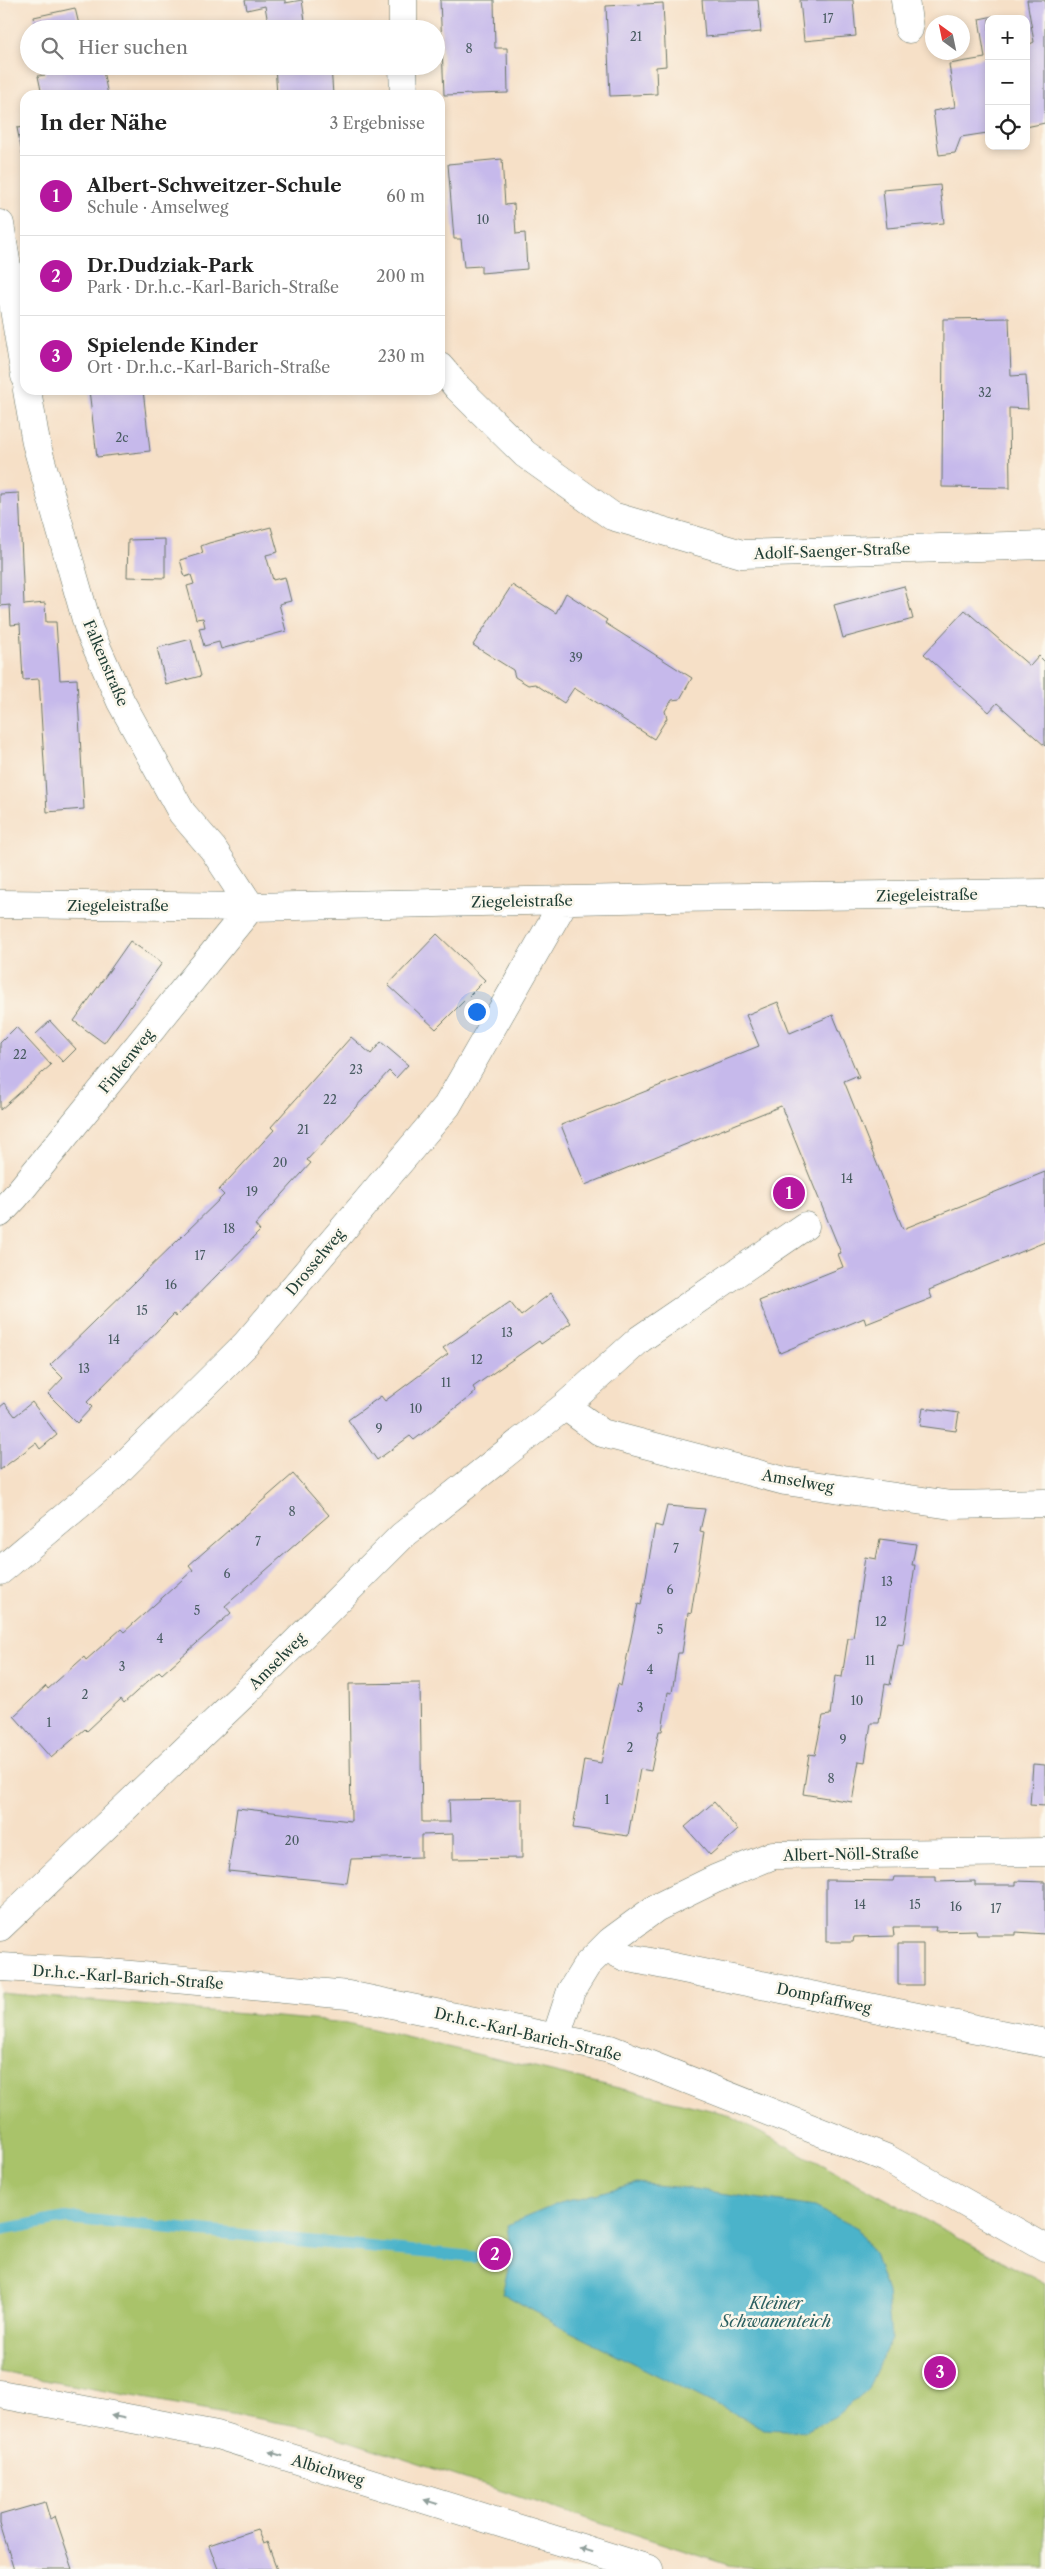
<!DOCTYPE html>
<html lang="de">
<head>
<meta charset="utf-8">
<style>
  body { margin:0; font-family:"Libre Caslon Text",serif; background:#f6f6f6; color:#222 }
  .controls { position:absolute; right:15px; top:15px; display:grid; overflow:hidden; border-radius:10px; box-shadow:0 2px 8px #0003 }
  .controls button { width:45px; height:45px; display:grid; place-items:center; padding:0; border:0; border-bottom:1px solid #e0e0e0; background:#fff; color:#222; font:25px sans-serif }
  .compass { position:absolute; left:925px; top:15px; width:45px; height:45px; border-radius:50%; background:#fff; box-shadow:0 2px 8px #0003; rotate:327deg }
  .you { position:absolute; left:476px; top:1011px; width:18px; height:18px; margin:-12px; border:4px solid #fff; border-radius:50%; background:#1a73e8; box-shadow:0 0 0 8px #1a73e833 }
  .badge { display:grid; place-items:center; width:32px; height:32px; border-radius:50%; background:#b5179e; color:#fff; font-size:16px; font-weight:700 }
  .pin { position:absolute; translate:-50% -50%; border:2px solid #fff; box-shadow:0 1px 5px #0006 }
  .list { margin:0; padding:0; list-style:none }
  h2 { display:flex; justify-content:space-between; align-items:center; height:65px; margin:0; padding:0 20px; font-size:21px }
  h2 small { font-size:16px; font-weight:400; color:#767676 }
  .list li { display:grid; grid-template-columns:32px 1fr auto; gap:15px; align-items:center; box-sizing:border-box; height:80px; padding:0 20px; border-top:1px solid #e0e0e0 }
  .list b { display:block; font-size:19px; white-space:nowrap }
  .list p { margin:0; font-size:16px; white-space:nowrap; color:#767676 }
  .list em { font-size:16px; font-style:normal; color:#767676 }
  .icon { flex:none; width:28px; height:28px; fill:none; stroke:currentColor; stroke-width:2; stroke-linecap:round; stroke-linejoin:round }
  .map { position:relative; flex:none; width:1045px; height:2569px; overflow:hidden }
  .search { position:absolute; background:#fff; box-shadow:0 2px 8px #0003; left:20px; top:20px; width:425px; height:55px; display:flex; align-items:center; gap:12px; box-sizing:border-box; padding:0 18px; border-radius:28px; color:#767676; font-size:19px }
  .panel { position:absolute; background:#fff; box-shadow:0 2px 8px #0003; left:20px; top:90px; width:425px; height:305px; border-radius:15px }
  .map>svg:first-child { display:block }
  .green { fill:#a9c36a; stroke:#64804f }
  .water { fill:#4cb3ca; stroke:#36787f }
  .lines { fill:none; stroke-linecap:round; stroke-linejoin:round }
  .stream { stroke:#4cb3ca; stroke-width:12 }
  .building { fill:#c6b9eb }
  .minor-casing { stroke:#6a7667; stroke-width:29 }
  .minor { stroke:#fff; stroke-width:28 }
  .oneway { fill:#8f9e9a }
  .labels { text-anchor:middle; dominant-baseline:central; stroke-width:5; stroke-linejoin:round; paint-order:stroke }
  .number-label { font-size:12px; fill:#495c62 }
  .street-label { font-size:15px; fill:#1f3d34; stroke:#fbf7ec }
  .water-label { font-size:16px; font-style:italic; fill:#2c6061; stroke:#fbf7ec }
</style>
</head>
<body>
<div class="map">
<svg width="1045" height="2569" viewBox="0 0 1045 2569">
  <rect width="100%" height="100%" fill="#fbf7ec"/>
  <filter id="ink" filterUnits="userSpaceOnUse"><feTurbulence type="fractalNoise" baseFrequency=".02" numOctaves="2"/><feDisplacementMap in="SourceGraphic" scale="10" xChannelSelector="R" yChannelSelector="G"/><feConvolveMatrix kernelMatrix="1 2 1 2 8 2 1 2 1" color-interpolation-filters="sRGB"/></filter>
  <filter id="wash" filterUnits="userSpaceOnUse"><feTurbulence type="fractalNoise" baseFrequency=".0096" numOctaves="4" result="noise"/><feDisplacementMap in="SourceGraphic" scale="20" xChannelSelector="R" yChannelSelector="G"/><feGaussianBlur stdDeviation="1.12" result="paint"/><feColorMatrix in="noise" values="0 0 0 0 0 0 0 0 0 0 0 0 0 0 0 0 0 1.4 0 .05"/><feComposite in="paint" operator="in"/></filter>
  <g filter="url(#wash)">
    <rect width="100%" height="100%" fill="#f6e0c7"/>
    <path class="green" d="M 0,1993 L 347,2023 L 727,2114 L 1045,2284 L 1045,2568 L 761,2569 L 728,2565 L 309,2428 L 0,2372 Z"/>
    <path class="water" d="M 636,2183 L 694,2189 L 815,2207 L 857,2228 L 874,2254 L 887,2293 L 891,2339 L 867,2390 L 838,2415 L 805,2431 L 764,2429 L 569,2331 L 502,2293 L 511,2258 L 507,2225 L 560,2203 Z"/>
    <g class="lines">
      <path class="stream" d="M 0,2230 L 66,2218 L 474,2257
        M 499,2261 L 511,2258"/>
    </g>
    <g id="blocks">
      <path class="building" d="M 245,0 L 285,0 L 285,3 L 302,0 L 305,21 L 296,24 L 296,29 L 269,29 L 265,6 L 247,10 Z
        M 440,0 L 494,0 L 495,48 L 507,48 L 508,93 L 444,95 Z
        M 702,0 L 758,0 L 761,32 L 705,37 Z
        M 800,0 L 853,0 L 856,36 L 804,41 Z
        M 1027,0 L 1045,0 L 1045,123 L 1026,127 L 1026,46 L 1034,42 Z
        M 663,3 L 666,66 L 656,67 L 657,94 L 610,96 L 606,6 Z
        M 75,8 L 80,29 L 36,29 L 34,17 Z
        M 994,16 L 995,19 L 989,19 L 989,137 L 987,133 L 961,137 L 955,153 L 939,155 L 933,111 L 955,107 L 949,64 L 985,58 L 979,19 Z
        M 44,66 L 102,66 L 108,95 L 42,95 L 38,76 L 45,75 Z
        M 275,66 L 331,66 L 333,95 L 277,95 Z
        M 25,127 L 25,162 L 24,162 L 17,128 Z
        M 502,159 L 505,205 L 514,204 L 516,234 L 525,233 L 527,269 L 481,273 L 481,266 L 464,267 L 461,239 L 454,239 L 448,164 Z
        M 940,185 L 944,223 L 887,228 L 883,190 Z
        M 1009,318 L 1011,376 L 1026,375 L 1028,409 L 1009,408 L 1010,488 L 942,487 L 943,319 Z
        M 89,390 L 143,390 L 150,451 L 97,457 Z
        M 19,493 L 24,605 L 45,603 L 46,622 L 56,622 L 60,680 L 77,679 L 84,809 L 47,812 L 39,679 L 23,680 L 20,624 L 11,625 L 10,605 L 0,606 L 0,494 Z
        M 271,527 L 278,552 L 266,555 L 273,580 L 285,577 L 291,601 L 279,604 L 286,631 L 221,649 L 219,642 L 204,646 L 199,628 L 205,627 L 203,618 L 196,619 L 187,586 L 194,584 L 191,575 L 185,577 L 180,560 L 203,553 L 201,546 L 209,543 Z
        M 165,539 L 165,578 L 127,577 L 128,540 Z
        M 512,585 L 556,613 L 566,593 L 607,620 L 605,623 L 692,678 L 680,699 L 672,700 L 665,711 L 667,718 L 654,739 L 574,688 L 564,703 L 535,684 L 528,685 L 515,677 L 513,670 L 473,645 Z
        M 904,586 L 913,619 L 843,638 L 834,605 Z
        M 965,610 L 1030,666 L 1039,656 L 1045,662 L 1045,746 L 997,703 L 989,712 L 924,654 Z
        M 191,639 L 201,676 L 166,685 L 157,648 Z
        M 437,934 L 485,980 L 436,1029 L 388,985 Z
        M 130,941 L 162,963 L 104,1043 L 74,1021 Z
        M 778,1002 L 790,1033 L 833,1015 L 859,1078 L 857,1079 L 856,1076 L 844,1081 L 903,1229 L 1045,1172 L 1045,1242 L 929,1290 L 932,1298 L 866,1324 L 864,1318 L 780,1353 L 759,1301 L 843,1267 L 838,1254 L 841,1253 L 781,1106 L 585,1185 L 561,1125 L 759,1046 L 746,1015 Z
        M 50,1021 L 76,1049 L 63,1062 L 36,1034 Z
        M 16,1027 L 51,1065 L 0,1110 L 0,1043 Z
        M 351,1037 L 371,1054 L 381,1042 L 408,1065 L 396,1078 L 389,1071 L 307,1160 L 311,1163 L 255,1225 L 260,1231 L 176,1317 L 174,1314 L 87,1402 L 92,1407 L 77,1423 L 48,1394 L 63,1378 L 50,1365 L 224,1195 L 219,1190 L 274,1130 L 271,1127 Z
        M 551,1293 L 571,1323 L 541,1344 L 539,1341 L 473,1387 L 476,1392 L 414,1440 L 410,1436 L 377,1460 L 348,1420 L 381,1396 L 385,1401 L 448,1354 L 443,1348 L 510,1302 L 521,1316 Z
        M 32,1402 L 57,1435 L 40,1449 L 36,1443 L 0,1470 L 0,1407 L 5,1403 L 15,1416 Z
        M 923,1408 L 959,1413 L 956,1431 L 920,1426 Z
        M 293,1474 L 329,1515 L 225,1606 L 231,1613 L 162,1674 L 159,1671 L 124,1703 L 121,1699 L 87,1731 L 85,1729 L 51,1758 L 14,1716 L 46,1686 L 48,1689 L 84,1657 L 86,1660 L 121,1629 L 124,1632 L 193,1570 L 189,1565 Z
        M 667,1506 L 705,1509 L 700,1531 L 704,1532 L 691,1614 L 688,1613 L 682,1653 L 678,1653 L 672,1693 L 668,1692 L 662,1731 L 659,1731 L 651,1771 L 640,1769 L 628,1836 L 573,1828 L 584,1760 L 601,1763 L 618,1684 L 621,1686 L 638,1604 L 641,1605 L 655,1525 L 662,1527 Z
        M 880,1539 L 916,1544 L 912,1565 L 915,1565 L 903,1645 L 898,1644 L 890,1685 L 885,1684 L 879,1723 L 871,1723 L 865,1762 L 859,1761 L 852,1802 L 803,1794 L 809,1754 L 815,1755 L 823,1716 L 830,1715 L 835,1676 L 842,1677 L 848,1638 L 853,1638 L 865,1557 L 876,1559 Z
        M 420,1683 L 422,1822 L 450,1822 L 449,1800 L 522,1799 L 522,1858 L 453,1859 L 453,1834 L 421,1835 L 421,1857 L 351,1859 L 347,1883 L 228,1871 L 237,1808 L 351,1821 L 349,1684 Z
        M 1033,1764 L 1045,1765 L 1045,1806 L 1030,1805 Z
        M 714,1802 L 738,1830 L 710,1855 L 685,1827 Z
        M 894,1877 L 936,1877 L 936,1882 L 975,1881 L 975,1885 L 1016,1885 L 1016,1881 L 1045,1882 L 1045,1934 L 1016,1932 L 1016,1935 L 977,1935 L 976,1930 L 935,1931 L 936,1927 L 893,1927 L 894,1936 L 854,1937 L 853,1942 L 826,1942 L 826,1880 L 893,1881 Z
        M 898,1944 L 923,1944 L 923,1985 L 898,1985 Z
        M 45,2502 L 50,2519 L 55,2516 L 73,2569 L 14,2569 L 0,2524 L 0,2515 Z
        M 257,2529 L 263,2544 L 267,2542 L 277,2569 L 218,2569 L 209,2545 Z"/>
    </g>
  </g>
  <g filter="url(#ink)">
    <use href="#blocks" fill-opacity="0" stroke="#6a7667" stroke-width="1"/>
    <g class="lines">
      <defs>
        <path id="minor" d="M 403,0 L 403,29
          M 905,0 L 909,29
          M 403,66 L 404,95
          M 0,224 L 25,376
          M 440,367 L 458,388 L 525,454 L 612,516 L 742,554 L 1045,545
          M 27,390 L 36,443 L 89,630 L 121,702 L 182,813 L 213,849 L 251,907
          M 0,904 L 251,907 L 669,898 L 1045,893
          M 0,1213 L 15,1197 L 251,907
          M 565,1406 L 640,1339 L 805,1226
          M 0,1571 L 111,1478 L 246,1344 L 447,1106 L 565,900
          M 0,1927 L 245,1693 L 402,1536 L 565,1406 L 602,1433 L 785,1481 L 951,1505 L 1045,1503
          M 605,1947 L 625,1957 L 1045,2043
          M 0,1967 L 99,1972 L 348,1995 L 610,2049 L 886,2158 L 1045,2248
          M 556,2037 L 571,1991 L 587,1965 L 611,1941 L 656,1908 L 715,1879 L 773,1855 L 1045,1852
          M 0,2394 L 217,2435 L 649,2569"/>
      </defs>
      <use href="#minor" class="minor-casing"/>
      <use href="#minor" class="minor"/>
    </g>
    <defs><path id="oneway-solid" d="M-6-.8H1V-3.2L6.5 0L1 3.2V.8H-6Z" transform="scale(1.25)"/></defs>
    <g class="oneway">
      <use href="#oneway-solid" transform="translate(118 2417) rotate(-169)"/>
      <use href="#oneway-solid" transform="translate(276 2454) rotate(-163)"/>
      <use href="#oneway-solid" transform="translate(431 2502) rotate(-163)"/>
      <use href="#oneway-solid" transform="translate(586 2550) rotate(-163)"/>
    </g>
  </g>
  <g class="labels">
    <g class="number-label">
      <text x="828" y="18">17</text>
      <text x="636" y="36">21</text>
      <text x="469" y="48">8</text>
      <text x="483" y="219">10</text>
      <text x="985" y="392">32</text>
      <text x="122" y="437">2c</text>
      <text x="576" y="657">39</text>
      <text x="20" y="1054">22</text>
      <text x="356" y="1069">23</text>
      <text x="330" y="1099">22</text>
      <text x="303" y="1129">21</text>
      <text x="280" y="1162">20</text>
      <text x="847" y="1178">14</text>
      <text x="252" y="1191">19</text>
      <text x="229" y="1228">18</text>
      <text x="200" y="1255">17</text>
      <text x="171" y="1284">16</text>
      <text x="142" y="1310">15</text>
      <text x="507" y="1332">13</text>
      <text x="114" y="1339">14</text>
      <text x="477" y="1359">12</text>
      <text x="84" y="1368">13</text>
      <text x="446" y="1382">11</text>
      <text x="416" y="1408">10</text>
      <text x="379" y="1428">9</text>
      <text x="292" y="1511">8</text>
      <text x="258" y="1541">7</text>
      <text x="676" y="1548">7</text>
      <text x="227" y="1573">6</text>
      <text x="887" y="1581">13</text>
      <text x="670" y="1589">6</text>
      <text x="197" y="1610">5</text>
      <text x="881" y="1621">12</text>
      <text x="660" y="1629">5</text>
      <text x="160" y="1638">4</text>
      <text x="870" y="1660">11</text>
      <text x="122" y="1666">3</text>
      <text x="650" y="1669">4</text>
      <text x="85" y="1694">2</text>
      <text x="857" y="1700">10</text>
      <text x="640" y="1707">3</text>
      <text x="49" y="1722">1</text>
      <text x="843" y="1739">9</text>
      <text x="630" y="1747">2</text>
      <text x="831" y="1778">8</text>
      <text x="607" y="1799">1</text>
      <text x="292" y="1840">20</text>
      <text x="860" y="1904">14</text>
      <text x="915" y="1904">15</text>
      <text x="956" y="1906">16</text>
      <text x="996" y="1908">17</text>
    </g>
    <g class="street-label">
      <text transform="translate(832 551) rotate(-2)">Adolf-Saenger-Straße</text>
      <text transform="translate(106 663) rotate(67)">Falkenstraße</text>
      <text transform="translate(927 895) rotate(-1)">Ziegeleistraße</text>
      <text transform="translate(522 901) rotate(-1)">Ziegeleistraße</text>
      <text x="118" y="905">Ziegeleistraße</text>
      <text transform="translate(126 1061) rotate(-51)">Finkenweg</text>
      <text transform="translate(315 1262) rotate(-50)">Drosselweg</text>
      <text transform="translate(798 1481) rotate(10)">Amselweg</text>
      <text transform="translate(277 1661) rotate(-45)">Amselweg</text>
      <text transform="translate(851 1854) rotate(-1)">Albert-Nöll-Straße</text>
      <text transform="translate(128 1977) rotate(4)">Dr.h.c.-Karl-Barich-Straße</text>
      <text transform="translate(824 1998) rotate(12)">Dompfaffweg</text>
      <text transform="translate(528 2034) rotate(13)">Dr.h.c.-Karl-Barich-Straße</text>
      <text transform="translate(328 2470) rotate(17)">Albichweg</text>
    </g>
    <g class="water-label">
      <text x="776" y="2303">Kleiner<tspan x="776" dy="18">Schwanenteich</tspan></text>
    </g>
  </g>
</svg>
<div class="controls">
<button>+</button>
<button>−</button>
<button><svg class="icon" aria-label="locate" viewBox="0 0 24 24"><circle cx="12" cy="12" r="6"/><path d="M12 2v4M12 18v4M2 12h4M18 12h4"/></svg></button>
</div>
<svg class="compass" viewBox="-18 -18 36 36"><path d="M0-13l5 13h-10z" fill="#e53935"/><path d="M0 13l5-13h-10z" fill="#767676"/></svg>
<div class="you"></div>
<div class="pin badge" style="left:789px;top:1193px">1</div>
<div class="pin badge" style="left:495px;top:2254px">2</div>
<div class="pin badge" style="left:940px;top:2372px">3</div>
<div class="search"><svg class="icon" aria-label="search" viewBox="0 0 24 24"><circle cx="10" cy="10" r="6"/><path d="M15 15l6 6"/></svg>Hier suchen</div>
<section class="panel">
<h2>In der Nähe<small>3 Ergebnisse</small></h2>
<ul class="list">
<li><span class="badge">1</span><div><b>Albert-Schweitzer-Schule</b><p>Schule · Amselweg</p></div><em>60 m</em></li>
<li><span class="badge">2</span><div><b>Dr.Dudziak-Park</b><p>Park · Dr.h.c.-Karl-Barich-Straße</p></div><em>200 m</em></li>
<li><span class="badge">3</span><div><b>Spielende Kinder</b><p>Ort · Dr.h.c.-Karl-Barich-Straße</p></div><em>230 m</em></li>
</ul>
</section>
</div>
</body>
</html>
